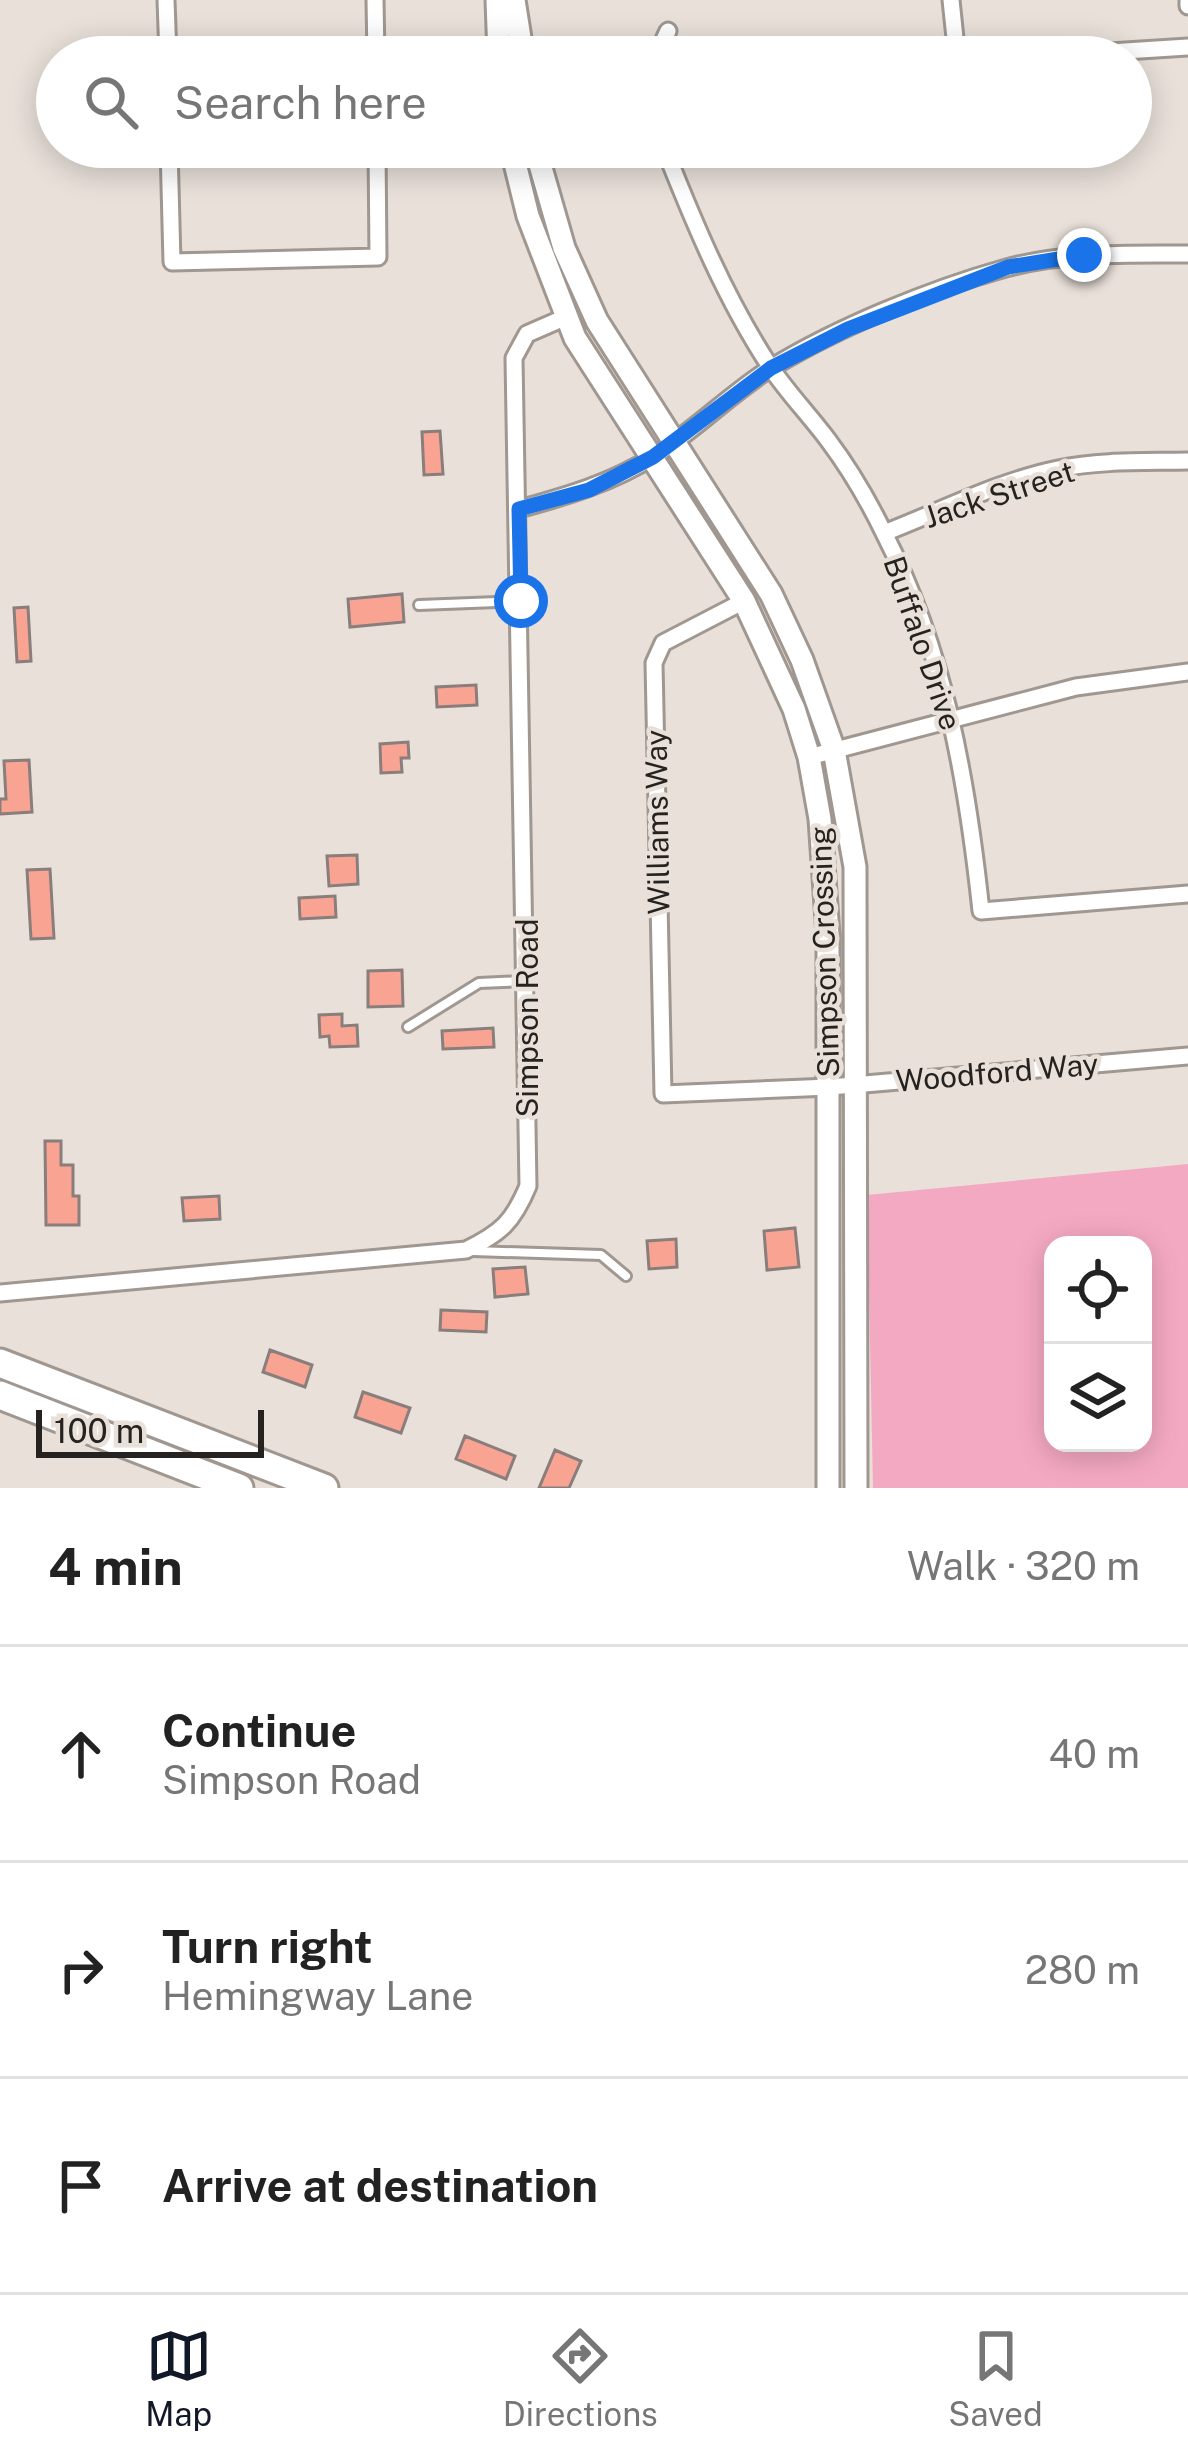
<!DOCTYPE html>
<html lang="en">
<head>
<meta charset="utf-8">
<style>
  body { margin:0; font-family:"Public Sans",sans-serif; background:#f6f6f6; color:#222 }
  .controls { position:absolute; right:36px; bottom:36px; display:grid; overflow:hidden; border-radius:24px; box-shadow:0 6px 30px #0003 }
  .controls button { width:108px; height:108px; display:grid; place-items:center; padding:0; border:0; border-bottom:3px solid #e0e0e0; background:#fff; color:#222; font:60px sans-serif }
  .scale { position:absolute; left:36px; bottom:30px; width:228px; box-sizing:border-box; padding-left:12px; border:6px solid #25221f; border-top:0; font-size:33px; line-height:42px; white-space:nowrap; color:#25221f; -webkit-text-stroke:9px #e8e0d9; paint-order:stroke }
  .stop { position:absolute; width:36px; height:36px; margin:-27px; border:9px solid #1a73e8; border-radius:50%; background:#fff }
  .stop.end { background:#1a73e8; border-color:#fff; box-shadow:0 3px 12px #0008 }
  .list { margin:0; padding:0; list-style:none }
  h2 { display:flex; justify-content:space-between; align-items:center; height:156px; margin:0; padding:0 48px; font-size:51px }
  h2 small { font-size:39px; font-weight:400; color:#767676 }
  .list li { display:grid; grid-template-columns:78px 1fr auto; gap:36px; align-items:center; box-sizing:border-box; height:216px; padding:0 48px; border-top:3px solid #e0e0e0 }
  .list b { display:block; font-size:45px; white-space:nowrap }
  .list p { margin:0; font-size:39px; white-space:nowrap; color:#767676 }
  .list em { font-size:39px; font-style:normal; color:#767676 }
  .icon { flex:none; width:66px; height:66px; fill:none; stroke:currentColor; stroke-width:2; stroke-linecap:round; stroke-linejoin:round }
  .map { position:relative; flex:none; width:1188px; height:1488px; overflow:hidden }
  .search { position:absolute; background:#fff; box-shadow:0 6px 30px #0003; left:36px; right:36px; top:36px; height:132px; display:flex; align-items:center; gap:30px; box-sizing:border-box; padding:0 42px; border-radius:66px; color:#767676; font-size:45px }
  .sheet { height:804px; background:#fff }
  nav { display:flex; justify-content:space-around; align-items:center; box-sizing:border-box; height:168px; border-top:3px solid #e0e0e0; background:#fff; font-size:33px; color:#767676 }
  nav a { display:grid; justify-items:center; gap:6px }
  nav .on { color:#111827 }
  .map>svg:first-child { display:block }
  .green { fill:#f4a9c2; fill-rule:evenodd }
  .building { fill:#f9a493; stroke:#897e7c; stroke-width:3 }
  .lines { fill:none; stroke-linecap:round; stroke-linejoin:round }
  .lane-casing { stroke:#9f9790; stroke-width:14 }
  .street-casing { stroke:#9f9790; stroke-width:21 }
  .secondary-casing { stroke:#9f9790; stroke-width:27 }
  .highway-casing { stroke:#9f9790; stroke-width:33 }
  .lane { stroke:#fff; stroke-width:8 }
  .street { stroke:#fff; stroke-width:15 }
  .secondary { stroke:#fff; stroke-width:21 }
  .highway { stroke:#fff; stroke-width:27 }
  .route { stroke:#1a73e8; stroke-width:15 }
  .labels { text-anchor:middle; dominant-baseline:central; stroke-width:9; stroke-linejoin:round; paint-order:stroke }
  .street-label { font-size:30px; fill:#25221f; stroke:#e8e0d9 }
</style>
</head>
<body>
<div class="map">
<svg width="1188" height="1488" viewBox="0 0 1188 1488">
  <rect width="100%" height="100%" fill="#e8e0d9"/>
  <path class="green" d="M 1188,1164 L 1188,1488 L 873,1488 L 867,1195 ZM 1053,1245 L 1143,1245 L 1143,1443 L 1053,1443 Z"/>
  <path class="building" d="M 440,431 L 443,474 L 424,475 L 422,432 Z
    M 402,594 L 404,622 L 350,627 L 348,599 Z
    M 28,607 L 31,661 L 17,662 L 14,608 Z
    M 476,685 L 477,705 L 437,707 L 436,687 Z
    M 408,742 L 409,758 L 401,758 L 402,772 L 381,773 L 380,744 Z
    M 29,760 L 32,812 L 0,814 L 0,799 L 6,799 L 4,761 Z
    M 357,855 L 358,884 L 329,886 L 327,856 Z
    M 50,869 L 54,938 L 31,939 L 27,870 Z
    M 335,896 L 336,917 L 300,919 L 299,898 Z
    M 402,970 L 403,1006 L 368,1007 L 368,971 Z
    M 342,1014 L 342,1026 L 357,1025 L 358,1046 L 330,1047 L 329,1036 L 320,1037 L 319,1015 Z
    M 493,1028 L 494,1047 L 443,1049 L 442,1031 Z
    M 45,1141 L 61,1141 L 61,1165 L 73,1165 L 73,1196 L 79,1196 L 79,1225 L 46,1225 Z
    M 219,1196 L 220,1219 L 184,1221 L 182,1198 Z
    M 795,1228 L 799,1267 L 767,1270 L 764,1231 Z
    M 676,1239 L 677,1267 L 649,1269 L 647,1241 Z
    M 525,1267 L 528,1294 L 495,1297 L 493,1269 Z
    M 441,1310 L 487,1312 L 486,1332 L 440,1330 Z
    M 270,1350 L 312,1365 L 305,1387 L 263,1372 Z
    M 363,1392 L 410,1408 L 401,1433 L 355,1417 Z
    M 465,1436 L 515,1456 L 506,1479 L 456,1459 Z
    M 555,1450 L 581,1461 L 569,1488 L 539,1488 Z"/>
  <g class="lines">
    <defs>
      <path id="lane" d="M 419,605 L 520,601
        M 408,1027 L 479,983 L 524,981
        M 473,1251 L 601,1255 L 626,1276"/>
      <path id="street" d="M 166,0 L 168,57
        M 375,0 L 376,57
        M 951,0 L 957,57
        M 1188,0 L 1188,6
        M 656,57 L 668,31
        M 1031,57 L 1188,47
        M 169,147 L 172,262 L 378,257 L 377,147
        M 664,147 C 694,223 726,300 771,368 C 788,393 810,416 828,440 C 849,468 869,502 884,533 C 945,652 967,780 981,911 L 1188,894
        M 668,157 L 700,147
        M 519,509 C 566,496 612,483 654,456 C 695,430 730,394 771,368 C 838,327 931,289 1006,268 C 1065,252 1128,254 1188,254
        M 884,533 C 941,511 999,481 1058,469 C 1101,460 1145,462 1188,461
        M 744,601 L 663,643 L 654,663 L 663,1094 L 830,1087 L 1188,1056
        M 809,757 L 1076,687 L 1188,672
        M 0,1293 L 466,1250 C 501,1233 513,1222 528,1186 L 514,358 L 527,334 L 566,317"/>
      <path id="secondary" d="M 497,0 L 499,57
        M 514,0 L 523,57
        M 511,147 L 528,216 L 575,338 L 744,601 L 794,709 L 809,757 L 820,819 L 828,935 L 828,1488
        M 535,147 L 564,248 L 597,321 L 771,594 L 802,660 L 834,750 L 855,867 L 856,1488"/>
      <path id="highway" d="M 0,1363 L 324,1488
        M 0,1395 L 239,1488"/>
    </defs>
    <use href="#lane" class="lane-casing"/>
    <use href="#street" class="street-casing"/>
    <use href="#secondary" class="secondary-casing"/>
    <use href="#highway" class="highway-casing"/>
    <use href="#lane" class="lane"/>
    <use href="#street" class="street"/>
    <use href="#secondary" class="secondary"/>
    <use href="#highway" class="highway"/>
  </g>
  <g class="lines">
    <path class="route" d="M 521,601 L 519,509 L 589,490 L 653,457 L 771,368 L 848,329 L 1008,267 L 1084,255"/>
  </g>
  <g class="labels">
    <g class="street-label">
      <text transform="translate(999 494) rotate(-18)">Jack Street</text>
      <text transform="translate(923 643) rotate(71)">Buffalo Drive</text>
      <text transform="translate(657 822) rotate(-91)">Williams Way</text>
      <text transform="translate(824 952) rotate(-92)">Simpson Crossing</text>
      <text transform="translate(527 1018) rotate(-90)">Simpson Road</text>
      <text transform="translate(997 1072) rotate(-5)">Woodford Way</text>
    </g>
  </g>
</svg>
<div class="controls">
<button><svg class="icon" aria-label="locate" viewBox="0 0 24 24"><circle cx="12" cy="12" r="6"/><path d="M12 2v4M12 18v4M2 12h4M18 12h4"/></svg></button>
<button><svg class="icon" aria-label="layers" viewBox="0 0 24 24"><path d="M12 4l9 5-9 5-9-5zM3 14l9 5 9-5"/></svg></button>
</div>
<div class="scale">100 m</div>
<div class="stop" style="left:521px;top:601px"></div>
<div class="stop end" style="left:1084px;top:255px"></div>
<div class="search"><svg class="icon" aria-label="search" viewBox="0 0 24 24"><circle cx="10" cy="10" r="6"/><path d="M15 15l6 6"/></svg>Search here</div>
</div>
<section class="sheet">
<h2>4 min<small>Walk · 320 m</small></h2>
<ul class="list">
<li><svg class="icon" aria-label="ahead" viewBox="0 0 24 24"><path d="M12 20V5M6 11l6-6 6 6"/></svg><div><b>Continue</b><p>Simpson Road</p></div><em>40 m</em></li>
<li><svg class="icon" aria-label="right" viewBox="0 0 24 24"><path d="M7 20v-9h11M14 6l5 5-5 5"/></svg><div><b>Turn right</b><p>Hemingway Lane</p></div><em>280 m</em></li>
<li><svg class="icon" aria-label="arrive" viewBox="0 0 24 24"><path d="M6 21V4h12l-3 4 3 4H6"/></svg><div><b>Arrive at destination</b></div></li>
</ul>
</section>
<nav>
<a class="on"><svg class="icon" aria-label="map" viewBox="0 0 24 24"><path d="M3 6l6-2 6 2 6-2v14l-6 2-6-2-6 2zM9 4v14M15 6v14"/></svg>Map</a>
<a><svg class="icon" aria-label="directions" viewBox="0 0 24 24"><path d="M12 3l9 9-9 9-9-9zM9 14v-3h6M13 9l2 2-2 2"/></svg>Directions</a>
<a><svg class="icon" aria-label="saved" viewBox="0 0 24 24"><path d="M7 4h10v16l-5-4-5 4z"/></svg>Saved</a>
</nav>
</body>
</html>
